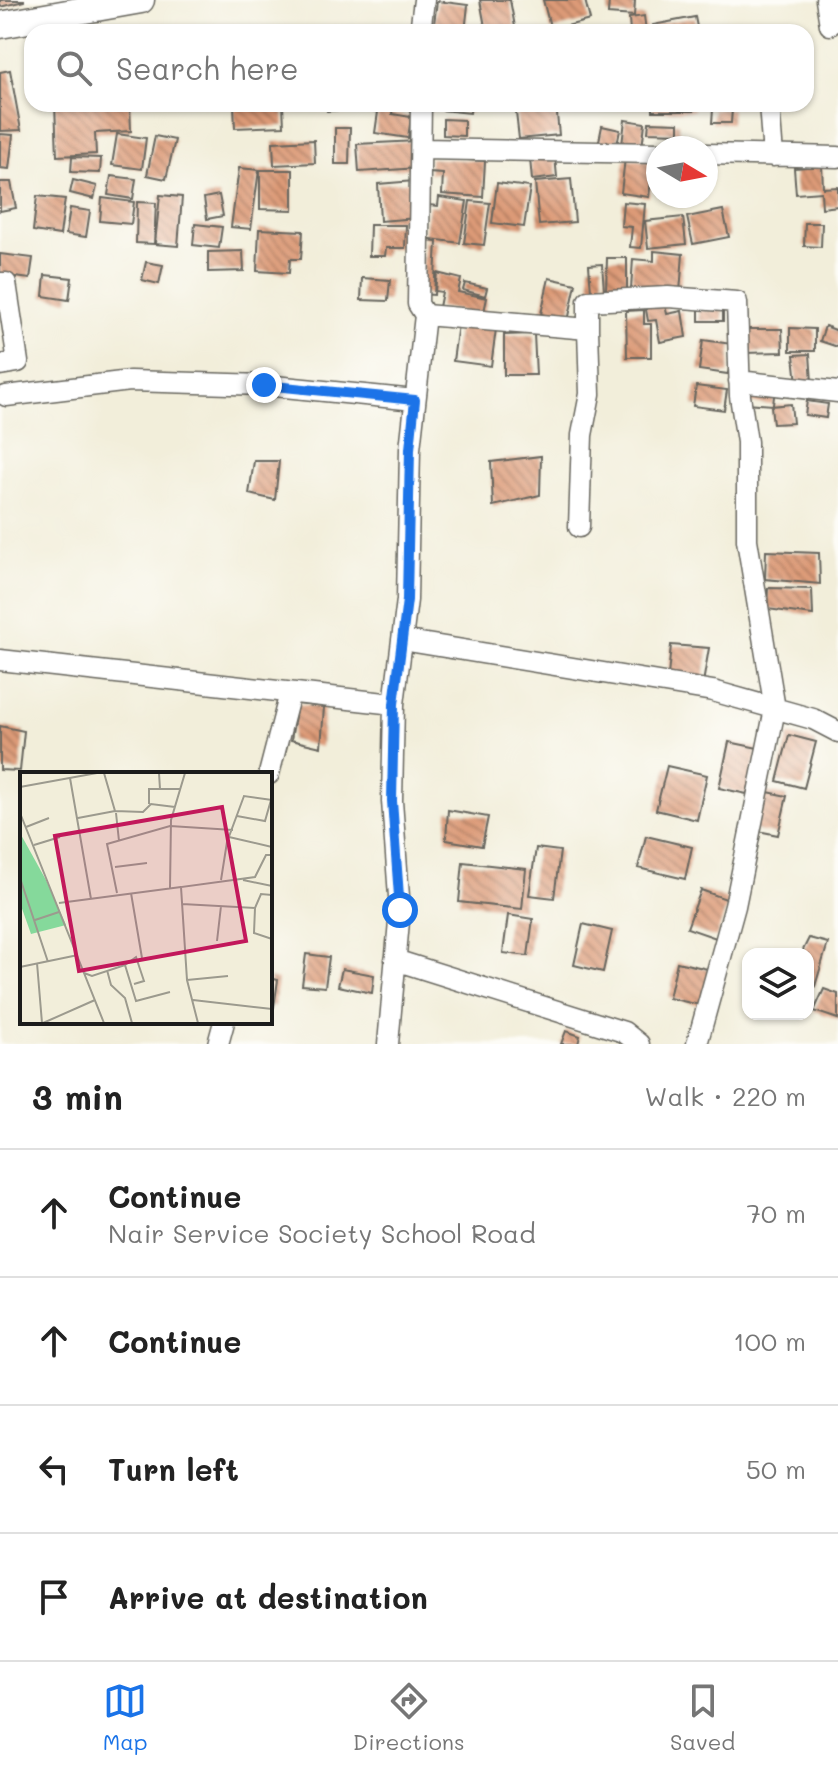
<!DOCTYPE html>
<html lang="en">
<head>
<meta charset="utf-8">
<style>
  body { margin:0; font-family:Mali,sans-serif; background:#f6f6f6; color:#222 }
  .controls { position:absolute; right:24px; bottom:24px; display:grid; overflow:hidden; border-radius:16px; box-shadow:0 2px 6px #0004 }
  .controls button { width:72px; height:72px; display:grid; place-items:center; padding:0; border:0; border-bottom:2px solid #e0e0e0; background:#fff; color:#222; font:40px sans-serif }
  .compass { position:absolute; left:646px; top:136px; width:72px; height:72px; border-radius:50%; background:#fff; box-shadow:0 2px 6px #0004; rotate:100deg }
  .stop { position:absolute; width:24px; height:24px; margin:-18px; border:6px solid #1a73e8; border-radius:50%; background:#fff }
  .stop.end { background:#1a73e8; border-color:#fff; box-shadow:0 2px 8px #0008 }
  .list { margin:0; padding:0; list-style:none }
  h2 { display:flex; justify-content:space-between; align-items:center; height:104px; margin:0; padding:0 32px; font-size:34px }
  h2 small { font-size:26px; font-weight:400; color:#767676 }
  .list li { display:grid; grid-template-columns:52px 1fr auto; gap:24px; align-items:center; box-sizing:border-box; height:128px; padding:0 32px; border-top:2px solid #e0e0e0 }
  .list b { display:block; font-size:30px; white-space:nowrap }
  .list p { margin:0; font-size:26px; white-space:nowrap; color:#767676 }
  .list em { font-size:26px; font-style:normal; color:#767676 }
  .icon { flex:none; width:44px; height:44px; fill:none; stroke:currentColor; stroke-width:2; stroke-linecap:round; stroke-linejoin:round }
  .map { position:relative; flex:none; width:838px; height:1044px; overflow:hidden }
  .search { position:absolute; background:#fff; box-shadow:0 2px 6px #0004; left:24px; right:24px; top:24px; height:88px; display:flex; align-items:center; gap:20px; box-sizing:border-box; padding:0 28px; border-radius:24px; color:#767676; font-size:30px }
  .sheet { height:616px; background:#fff }
  nav { display:flex; justify-content:space-around; align-items:center; box-sizing:border-box; height:112px; border-top:2px solid #e0e0e0; background:#fff; font-size:22px; color:#767676 }
  nav a { display:grid; justify-items:center; gap:4px }
  nav .on { color:#1a73e8 }
  .map>svg:first-child { display:block }
  .building { fill:url(#building-back-hatch) }
  .lines { fill:none; stroke-linecap:round; stroke-linejoin:round }
  .minor-casing { stroke:#67665e; stroke-width:23 }
  .major-casing { stroke:#67665e; stroke-width:29 }
  .minor { stroke:#fff; stroke-width:20 }
  .major { stroke:#fff; stroke-width:26 }
  .route { stroke:#1a73e8; stroke-width:10 }
  .inset-road { fill:none; stroke:#9c9a8e; stroke-width:2 }
  .view { fill:#c2185b; fill-opacity:0.15; stroke:#c2185b; stroke-width:4 }
  .inset-edge { fill:none; stroke:#1c1c1c; stroke-width:4 }
</style>
</head>
<body>
<div class="map">
<svg width="838" height="1044" viewBox="0 0 838 1044">
  <defs>
    <pattern id="building-back-hatch" width="6" height="6" patternUnits="userSpaceOnUse" patternTransform="scale(2)"><rect width="6" height="6" fill="#dc9a77"/><path d="M-1 5l2 2M0 0l6 6M5-1l2 2" fill="none" stroke="#b27d61"/></pattern>
  </defs>
  <rect width="100%" height="100%" fill="#fdfcf7"/>
  <filter id="ink" filterUnits="userSpaceOnUse"><feTurbulence type="fractalNoise" baseFrequency=".0125" numOctaves="2"/><feDisplacementMap in="SourceGraphic" scale="16" xChannelSelector="R" yChannelSelector="G"/><feConvolveMatrix kernelMatrix="1 2 1 2 8 2 1 2 1" color-interpolation-filters="sRGB"/></filter>
  <filter id="wash" filterUnits="userSpaceOnUse"><feTurbulence type="fractalNoise" baseFrequency=".006" numOctaves="4" result="noise"/><feDisplacementMap in="SourceGraphic" scale="32" xChannelSelector="R" yChannelSelector="G"/><feGaussianBlur stdDeviation="1.8" result="paint"/><feColorMatrix in="noise" values="0 0 0 0 0 0 0 0 0 0 0 0 0 0 0 0 0 1.4 0 .05"/><feComposite in="paint" operator="in"/></filter>
  <g filter="url(#wash)">
    <rect width="100%" height="100%" fill="#f2eeda"/>
    <g id="blocks">
      <path class="building" d="M 0,0 L 24,0 L 24,1 L 0,7 Z
        M 480,0 L 510,0 L 516,32 L 486,32 Z
        M 543,0 L 585,0 L 590,20 L 551,30 Z
        M 609,0 L 635,0 L 634,16 L 608,14 Z
        M 437,1 L 468,5 L 465,32 L 433,31 Z
        M 644,16 L 646,32 L 630,32 L 629,18 Z
        M 695,17 L 698,32 L 654,32 L 653,25 Z
        M 10,70 L 21,130 L 0,131 L 0,72 Z
        M 55,104 L 130,104 L 131,131 L 95,133 L 96,154 L 57,156 Z
        M 234,104 L 283,105 L 284,126 L 235,128 Z
        M 326,104 L 355,104 L 355,109 L 327,111 Z
        M 373,104 L 393,104 L 392,114 L 411,117 L 408,138 L 375,133 L 378,112 L 372,111 Z
        M 433,104 L 471,104 L 470,113 L 432,109 Z
        M 515,104 L 556,104 L 559,135 L 519,139 Z
        M 653,104 L 694,104 L 694,111 L 653,111 Z
        M 713,109 L 732,109 L 731,123 L 712,123 Z
        M 443,119 L 464,120 L 464,136 L 443,135 Z
        M 625,120 L 645,123 L 642,148 L 622,145 Z
        M 649,122 L 679,123 L 679,133 L 648,132 Z
        M 602,126 L 620,130 L 617,145 L 599,141 Z
        M 335,128 L 350,128 L 349,164 L 335,164 Z
        M 0,134 L 13,135 L 9,169 L 0,168 Z
        M 117,134 L 146,138 L 142,169 L 112,165 Z
        M 155,136 L 175,140 L 166,179 L 147,175 Z
        M 314,140 L 315,163 L 274,165 L 273,142 Z
        M 417,141 L 419,168 L 359,172 L 357,144 Z
        M 555,156 L 557,177 L 532,180 L 530,159 Z
        M 72,157 L 101,158 L 100,173 L 71,172 Z
        M 430,158 L 485,161 L 483,197 L 442,194 L 443,174 L 429,173 Z
        M 625,158 L 653,162 L 649,197 L 621,193 Z
        M 822,166 L 823,188 L 838,187 L 838,206 L 822,208 L 821,192 L 796,194 L 794,168 Z
        M 239,168 L 259,170 L 251,229 L 231,227 Z
        M 260,170 L 293,170 L 293,210 L 260,209 Z
        M 111,176 L 136,179 L 133,199 L 108,195 Z
        M 571,179 L 575,222 L 539,225 L 535,182 Z
        M 73,180 L 97,186 L 94,199 L 70,193 Z
        M 414,181 L 417,218 L 380,221 L 378,184 Z
        M 0,182 L 11,182 L 16,208 L 0,211 Z
        M 497,183 L 530,187 L 524,227 L 492,223 Z
        M 160,195 L 182,197 L 178,246 L 155,244 Z
        M 219,195 L 223,216 L 207,219 L 204,198 Z
        M 37,196 L 65,199 L 60,235 L 33,231 Z
        M 439,197 L 467,201 L 460,243 L 424,238 L 429,205 L 438,206 Z
        M 102,198 L 134,202 L 131,224 L 100,221 Z
        M 470,201 L 490,203 L 484,245 L 464,243 Z
        M 137,202 L 156,203 L 154,244 L 136,243 Z
        M 623,202 L 645,204 L 641,248 L 630,247 L 632,227 L 621,226 Z
        M 70,208 L 90,211 L 86,237 L 66,234 Z
        M 723,210 L 729,237 L 693,244 L 687,217 Z
        M 683,217 L 686,244 L 648,248 L 645,221 Z
        M 805,223 L 822,223 L 821,247 L 804,246 Z
        M 195,224 L 222,227 L 219,248 L 193,245 Z
        M 370,225 L 406,225 L 405,248 L 386,248 L 385,256 L 369,256 Z
        M 259,229 L 303,231 L 301,259 L 290,259 L 289,273 L 257,271 Z
        M 424,241 L 437,242 L 434,295 L 421,294 Z
        M 243,251 L 244,271 L 208,272 L 208,252 Z
        M 654,251 L 683,254 L 680,292 L 631,289 L 633,259 L 654,261 Z
        M 0,254 L 33,258 L 30,279 L 0,275 Z
        M 607,258 L 627,258 L 627,293 L 606,292 Z
        M 146,262 L 163,265 L 159,284 L 142,280 Z
        M 602,264 L 604,290 L 591,291 L 589,265 Z
        M 437,273 L 461,279 L 458,292 L 487,298 L 483,316 L 439,307 L 442,292 L 435,291 Z
        M 45,275 L 72,278 L 69,300 L 43,296 Z
        M 362,278 L 390,280 L 388,301 L 361,300 Z
        M 549,278 L 576,284 L 568,321 L 541,314 Z
        M 465,283 L 487,288 L 485,296 L 463,290 Z
        M 664,301 L 667,314 L 682,311 L 686,337 L 660,342 L 656,320 L 648,321 L 645,304 Z
        M 644,310 L 644,324 L 651,324 L 651,357 L 627,357 L 626,311 Z
        M 699,310 L 723,310 L 723,321 L 699,321 Z
        M 458,324 L 496,329 L 491,366 L 453,361 Z
        M 825,326 L 838,331 L 838,347 L 820,341 Z
        M 790,328 L 815,329 L 815,351 L 790,351 Z
        M 743,329 L 782,329 L 783,352 L 743,353 Z
        M 534,334 L 536,375 L 504,375 L 504,335 Z
        M 703,340 L 732,344 L 728,374 L 699,370 Z
        M 810,354 L 812,382 L 797,383 L 794,355 Z
        M 747,385 L 775,387 L 773,405 L 746,403 Z
        M 696,386 L 727,390 L 724,410 L 693,406 Z
        M 807,401 L 828,404 L 826,418 L 805,415 Z
        M 791,404 L 793,423 L 773,424 L 771,406 Z
        M 541,456 L 540,495 L 493,506 L 491,462 Z
        M 254,461 L 279,461 L 275,500 L 249,494 Z
        M 766,551 L 819,553 L 820,584 L 765,579 Z
        M 768,588 L 812,589 L 813,615 L 767,609 Z
        M 671,645 L 709,648 L 703,683 L 668,676 Z
        M 297,704 L 324,707 L 321,747 L 291,740 Z
        M 0,726 L 24,731 L 20,771 L 0,770 Z
        M 789,735 L 816,742 L 804,788 L 777,781 Z
        M 729,742 L 758,748 L 747,794 L 719,788 Z
        M 667,766 L 707,775 L 697,820 L 656,810 Z
        M 763,791 L 787,796 L 778,835 L 753,830 Z
        M 448,810 L 488,817 L 482,846 L 446,840 Z
        M 646,836 L 692,847 L 685,879 L 638,868 Z
        M 536,848 L 560,851 L 554,898 L 529,895 Z
        M 463,862 L 526,869 L 522,909 L 459,902 Z
        M 701,890 L 729,900 L 716,938 L 687,928 Z
        M 508,915 L 533,919 L 528,956 L 503,953 Z
        M 583,924 L 612,931 L 603,972 L 574,965 Z
        M 809,938 L 828,943 L 815,986 L 808,980 L 808,954 L 801,954 Z
        M 306,954 L 329,957 L 325,987 L 302,985 Z
        M 677,962 L 712,970 L 704,1006 L 669,998 Z
        M 342,969 L 374,975 L 372,993 L 338,986 Z
        M 270,978 L 278,980 L 274,1007 L 270,1006 Z
        M 824,989 L 838,994 L 838,1019 L 814,1011 Z
        M 566,1031 L 580,1036 L 578,1044 L 561,1044 Z"/>
    </g>
  </g>
  <g filter="url(#ink)">
    <use href="#blocks" fill-opacity="0" stroke="#67665e" stroke-width="2"/>
    <g class="lines">
      <defs>
        <path id="minor" d="M 826,0 L 830,25
          M 420,32 L 424,0
          M 769,104 L 773,156
          M 422,149 L 658,153
          M 706,154 L 838,157
          M 0,283 L 6,283 L 18,362 L 0,365
          M 425,315 L 588,329 L 588,301 L 668,297 L 737,302 L 740,396 L 747,442 L 747,540 L 775,709 L 735,906 L 697,1044
          M 739,381 L 838,392
          M 6,396 L 130,381 L 264,385 L 415,400
          M 579,527 L 582,435 L 590,394 L 588,329
          M 402,640 L 713,691 L 813,719 L 838,732
          M 0,660 L 394,704 L 392,801 L 400,910 L 388,1044
          M 394,704 L 407,600 L 410,449 L 425,315 L 418,304 L 421,104
          M 269,774 L 290,693
          M 395,960 L 624,1032 L 639,1044
          M 218,1044 L 224,1022"/>
        <path id="major" d="M 0,25 L 141,0"/>
      </defs>
      <use href="#minor" class="minor-casing"/>
      <use href="#major" class="major-casing"/>
      <use href="#minor" class="minor"/>
      <use href="#major" class="major"/>
    </g>
  </g>
  <g class="lines" filter="url(#ink)">
    <path class="route" d="M 264,385 L 415,400 L 410,449 L 407,600 L 394,704 L 392,801 L 400,910"/>
  </g>
  <g transform="translate(20 772)">
    <rect width="252" height="252" fill="#f2eeda"/>
    <path d="M 0,61 L 26,108 L 46,153 L 11,162 L 0,131 Z" fill="#85d99b"/>
    <path class="inset-road" d="M 84,1 L 95,39M 139,1 L 140,17 L 160,17M 50,6 L 71,127M 0,15 L 77,1M 129,32 L 129,17 L 140,17M 0,41 L 84,251M 96,41 L 99,69M 217,44 L 245,49 L 251,28M 58,46 L 95,39 L 123,40 L 131,32 L 155,35M 6,55 L 29,46M 209,65 L 252,75M 14,73 L 40,65M 95,95 L 127,91M 0,106 L 28,190M 201,108 L 207,70 L 224,24 L 252,28M 223,108 L 252,114M 150,116 L 151,48 L 165,1M 97,121 L 87,72 L 150,54 L 213,58M 111,121 L 122,186M 39,131 L 161,115M 162,132 L 235,136 L 241,122 L 252,123M 235,136 L 234,161 L 252,167M 15,148 L 39,140M 197,169 L 201,134M 17,191 L 22,251M 105,193 L 116,185 L 124,209 L 114,212M 0,195 L 58,183M 87,198 L 91,213 L 105,226 L 112,251M 64,201 L 72,204 L 105,193 L 116,229 L 150,220M 167,208 L 208,204M 173,228 L 252,237M 23,251 L 75,228M 178,251 L 167,208 L 161,115 L 235,105 L 246,83 L 252,83"/>
    <path class="view" d="M 202,35 L 226,169 L 59,199 L 35,64 Z"/>
    <rect width="252" height="252" class="inset-edge"/>
  </g>
</svg>
<div class="controls">
<button><svg class="icon" aria-label="layers" viewBox="0 0 24 24"><path d="M12 4l9 5-9 5-9-5zM3 14l9 5 9-5"/></svg></button>
</div>
<svg class="compass" viewBox="-18 -18 36 36"><path d="M0-13l5 13h-10z" fill="#e53935"/><path d="M0 13l5-13h-10z" fill="#767676"/></svg>
<div class="stop" style="left:400px;top:910px"></div>
<div class="stop end" style="left:264px;top:385px"></div>
<div class="search"><svg class="icon" aria-label="search" viewBox="0 0 24 24"><circle cx="10" cy="10" r="6"/><path d="M15 15l6 6"/></svg>Search here</div>
</div>
<section class="sheet">
<h2>3 min<small>Walk · 220 m</small></h2>
<ul class="list">
<li><svg class="icon" aria-label="ahead" viewBox="0 0 24 24"><path d="M12 20V5M6 11l6-6 6 6"/></svg><div><b>Continue</b><p>Nair Service Society School Road</p></div><em>70 m</em></li>
<li><svg class="icon" aria-label="ahead" viewBox="0 0 24 24"><path d="M12 20V5M6 11l6-6 6 6"/></svg><div><b>Continue</b></div><em>100 m</em></li>
<li><svg class="icon" aria-label="left" viewBox="0 0 24 24"><path d="M17 20v-9H6M10 6l-5 5 5 5"/></svg><div><b>Turn left</b></div><em>50 m</em></li>
<li><svg class="icon" aria-label="arrive" viewBox="0 0 24 24"><path d="M6 21V4h12l-3 4 3 4H6"/></svg><div><b>Arrive at destination</b></div></li>
</ul>
</section>
<nav>
<a class="on"><svg class="icon" aria-label="map" viewBox="0 0 24 24"><path d="M3 6l6-2 6 2 6-2v14l-6 2-6-2-6 2zM9 4v14M15 6v14"/></svg>Map</a>
<a><svg class="icon" aria-label="directions" viewBox="0 0 24 24"><path d="M12 3l9 9-9 9-9-9zM9 14v-3h6M13 9l2 2-2 2"/></svg>Directions</a>
<a><svg class="icon" aria-label="saved" viewBox="0 0 24 24"><path d="M7 4h10v16l-5-4-5 4z"/></svg>Saved</a>
</nav>
</body>
</html>
